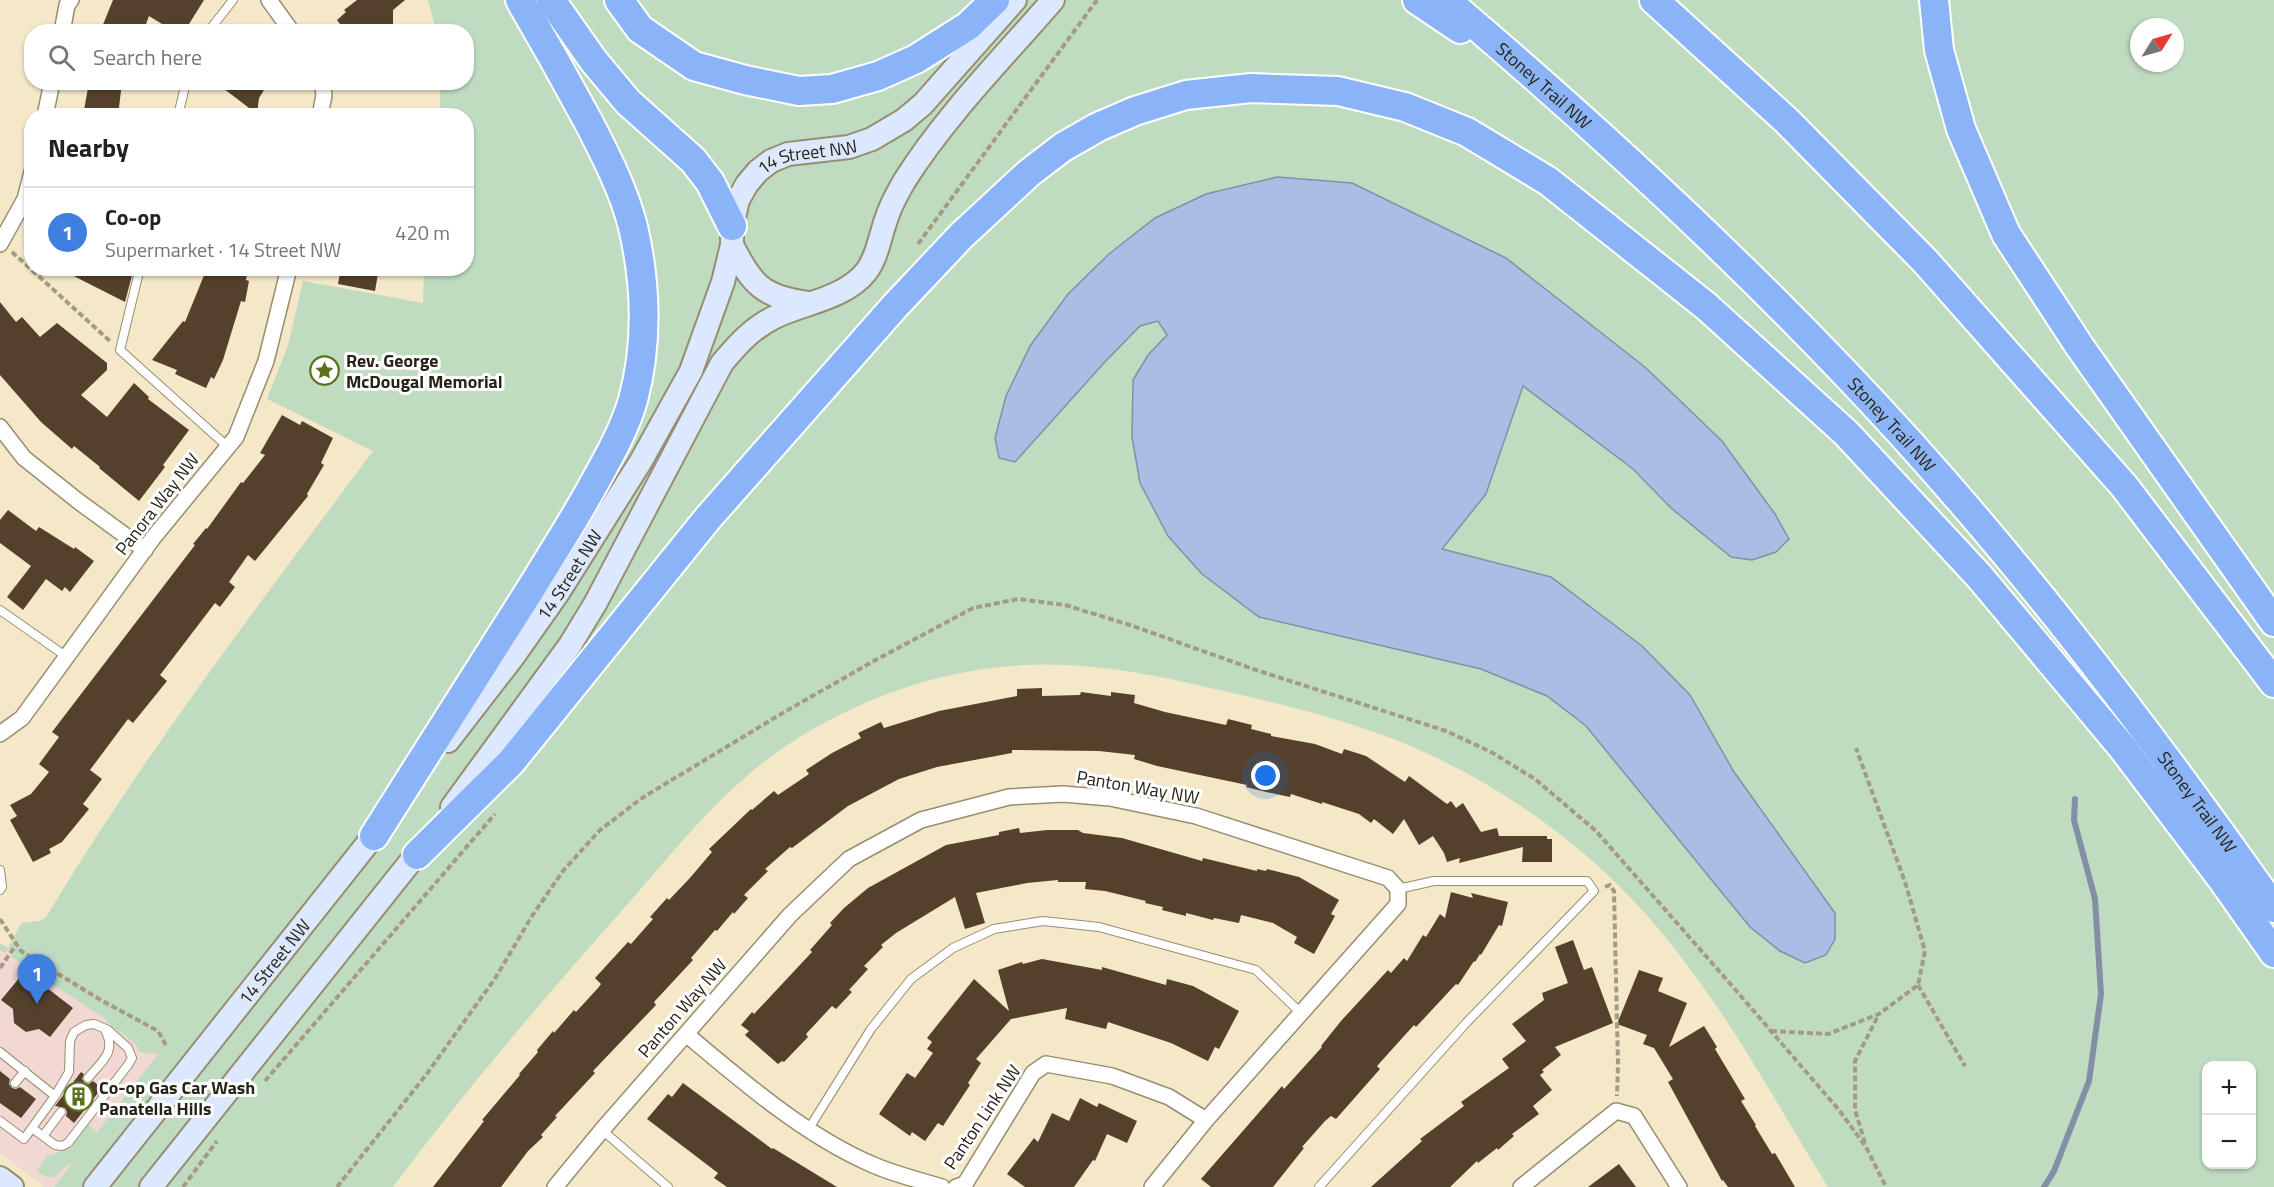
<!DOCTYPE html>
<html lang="en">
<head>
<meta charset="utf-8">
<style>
  body { margin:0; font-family:"Titillium Web",sans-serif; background:#f6f6f6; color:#202124 }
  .controls { position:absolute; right:18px; bottom:18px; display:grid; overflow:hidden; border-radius:12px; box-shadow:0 2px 4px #0004 }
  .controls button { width:54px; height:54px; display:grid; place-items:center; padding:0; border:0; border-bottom:2px solid #e0e0e0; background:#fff; color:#202124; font:30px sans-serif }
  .compass { position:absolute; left:2130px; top:18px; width:54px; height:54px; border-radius:50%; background:#fff; box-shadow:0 2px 4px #0004; rotate:53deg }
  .you { position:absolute; left:1266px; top:776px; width:21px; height:21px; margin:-15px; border:4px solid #fff; border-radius:50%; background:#1a73e8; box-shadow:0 0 0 9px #1a73e833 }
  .badge { display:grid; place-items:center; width:39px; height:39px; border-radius:50%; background:#d93025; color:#fff; font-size:20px; font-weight:700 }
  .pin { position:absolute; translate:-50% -50px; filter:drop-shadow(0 2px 3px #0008) }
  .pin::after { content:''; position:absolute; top:32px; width:21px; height:18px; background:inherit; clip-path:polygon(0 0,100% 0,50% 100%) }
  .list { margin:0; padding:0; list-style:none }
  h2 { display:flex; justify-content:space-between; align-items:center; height:78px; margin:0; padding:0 24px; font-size:26px }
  h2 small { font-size:20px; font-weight:400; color:#757577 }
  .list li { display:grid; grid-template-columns:39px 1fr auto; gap:18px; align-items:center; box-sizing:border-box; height:90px; padding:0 24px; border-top:2px solid #e0e0e0 }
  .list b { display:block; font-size:22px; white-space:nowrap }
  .list p { margin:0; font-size:20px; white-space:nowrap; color:#757577 }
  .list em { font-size:20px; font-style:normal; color:#757577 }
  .icon { flex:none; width:33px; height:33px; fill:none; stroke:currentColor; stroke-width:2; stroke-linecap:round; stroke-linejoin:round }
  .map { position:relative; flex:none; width:2274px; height:1187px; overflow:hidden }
  .search { position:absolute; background:#fff; box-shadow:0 2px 4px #0004; left:24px; top:24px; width:450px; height:66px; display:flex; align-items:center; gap:15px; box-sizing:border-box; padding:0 21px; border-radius:24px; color:#757577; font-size:22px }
  .panel { position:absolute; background:#fff; box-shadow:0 2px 4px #0004; left:24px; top:108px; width:450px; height:168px; border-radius:24px }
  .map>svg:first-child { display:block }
  .commercial { fill:#f2d8d2 }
  .green { fill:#bfdcc0; fill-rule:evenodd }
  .water { fill:#aabde3; stroke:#838fa6; stroke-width:1.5 }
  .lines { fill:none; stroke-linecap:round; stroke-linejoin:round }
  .stream { stroke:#838fa6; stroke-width:6 }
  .building { fill:#55402c }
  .lane-casing { stroke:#988d70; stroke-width:10 }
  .street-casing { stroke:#988d70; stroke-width:18 }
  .secondary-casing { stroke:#988d70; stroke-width:26 }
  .highway-casing { stroke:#fff; stroke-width:32 }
  .path { stroke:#a49b84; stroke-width:4; stroke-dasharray:6 3; stroke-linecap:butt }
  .lane { stroke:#fff; stroke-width:8 }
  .street { stroke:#fff; stroke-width:15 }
  .secondary { stroke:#dce8fd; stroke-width:22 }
  .highway { stroke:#8bb4f8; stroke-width:28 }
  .labels { text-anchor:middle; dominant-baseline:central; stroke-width:6; stroke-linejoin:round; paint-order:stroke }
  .street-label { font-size:18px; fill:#272317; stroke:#fff }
  .poi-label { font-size:18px; font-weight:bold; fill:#272317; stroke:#fff; text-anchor:start }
</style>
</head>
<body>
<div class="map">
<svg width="2274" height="1187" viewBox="0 0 2274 1187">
  <rect width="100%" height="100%" fill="#f4e8c9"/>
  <path class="commercial" d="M 0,943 L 163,1048 L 54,1187 L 44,1187 L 0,1153 Z"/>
  <path class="green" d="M 428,0 L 2274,0 L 2274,1187 L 1828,1187 C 1763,1081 1704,968 1614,881 C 1548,817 1464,764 1377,733 C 1324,714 1269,701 1215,689 C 1147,673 1081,660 1011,666 C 934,672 857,700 792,742 C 726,784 677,848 626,906 C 545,997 466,1089 393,1187 L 54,1187 L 73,1162 C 55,1171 59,1186 36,1171 L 47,1156 L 69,1149 L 88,1125 L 97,1132 L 158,1054 L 139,1052 L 136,1044 L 106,1022 L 107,1020 L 11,957 L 14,952 L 8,949 L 5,953 L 0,950 L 0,943 L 8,948 L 21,923 L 40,921 L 46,917 C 144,754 260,603 373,451 L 267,399 L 288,345 L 303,281 L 423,303 L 424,269 L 466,268 L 466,116 L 440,115 L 440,83 L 466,82 L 466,32 L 436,31 ZM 2139,27 L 2175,27 L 2175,63 L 2139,63 ZM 2206,1066 L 2252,1066 L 2252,1164 L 2206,1164 Z"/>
  <path class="water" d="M 1277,177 L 1352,183 L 1506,258 L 1646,368 L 1722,441 L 1775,514 L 1789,539 L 1776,552 L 1752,560 L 1731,557 L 1671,508 L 1633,469 L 1523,386 L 1486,494 L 1442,549 L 1551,577 L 1642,646 L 1690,695 L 1734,772 L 1835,913 L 1835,939 L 1826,955 L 1805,963 L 1780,951 L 1750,927 L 1586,726 L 1547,696 L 1481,669 L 1259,617 L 1202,574 L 1168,536 L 1140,483 L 1132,437 L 1133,380 L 1148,355 L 1167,335 L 1158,321 L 1140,326 L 1103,364 L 1015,462 L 999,458 L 995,438 L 1006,396 L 1030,346 L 1068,294 L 1109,254 L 1155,218 L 1206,194 Z"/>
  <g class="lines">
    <path class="stream" d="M 2044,1187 L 2054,1171 L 2089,1081 L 2101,994 L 2095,899 L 2074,820 L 2075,799"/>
  </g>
  <path class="building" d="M 113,0 L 204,0 L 184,32 L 175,32 L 149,16 L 143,32 L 113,32 L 102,27 Z
    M 357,0 L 405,0 L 393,10 L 393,28 L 388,32 L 346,32 L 337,20 L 346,12 L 344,10 Z
    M 89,82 L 122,82 L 118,116 L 83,116 Z
    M 215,82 L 269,82 L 259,98 L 257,114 Z
    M 58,268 L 134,268 L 125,302 Z
    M 207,268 L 248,268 L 246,280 L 249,281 L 245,302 L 241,301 L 223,360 L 214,379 L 211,377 L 206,388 L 175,374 L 177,370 L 152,360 L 183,321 L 185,322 Z
    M 341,268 L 379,268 L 375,291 L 338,284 Z
    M 0,302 L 16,322 L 22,317 L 40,337 L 57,323 L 107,363 L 107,370 L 81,395 L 107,417 L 134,383 L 149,397 L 148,399 L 189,430 L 163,465 L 165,467 L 139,501 L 99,468 L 100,467 L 74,446 L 72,449 L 41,422 L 0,375 Z
    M 282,415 L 300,425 L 302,421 L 333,438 L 321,463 L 324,465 L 307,494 L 308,496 L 255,561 L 248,555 L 229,582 L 235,587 L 220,607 L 215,603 L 160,675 L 167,681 L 133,723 L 128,719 L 90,770 L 102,779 L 83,804 L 89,809 L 62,842 L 49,849 L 51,853 L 33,862 L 10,820 L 17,816 L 10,805 L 31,794 L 49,772 L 39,764 L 59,737 L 52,732 L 195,545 L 193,544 L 206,528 L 207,529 L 241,482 L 243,483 L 265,455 L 260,453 Z
    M 8,510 L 36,531 L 39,527 L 74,549 L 75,547 L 94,561 L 70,592 L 65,587 L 62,591 L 46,579 L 23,610 L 7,597 L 31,566 L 0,543 L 0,520 Z
    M 1042,688 L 1042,696 L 1080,695 L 1081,692 L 1111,696 L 1111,692 L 1135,695 L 1134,703 L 1165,712 L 1226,725 L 1228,719 L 1252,725 L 1251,729 L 1271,734 L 1271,736 L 1315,744 L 1342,754 L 1344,749 L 1366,756 L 1405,782 L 1409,776 L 1447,804 L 1451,801 L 1456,808 L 1463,803 L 1481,832 L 1497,828 L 1499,836 L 1547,836 L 1547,839 L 1552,839 L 1552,862 L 1522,862 L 1523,847 L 1459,863 L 1460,858 L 1447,862 L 1444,853 L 1433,836 L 1419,845 L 1404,819 L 1393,834 L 1374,819 L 1371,823 L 1359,814 L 1322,802 L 1322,804 L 1291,794 L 1290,797 L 1266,792 L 1246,787 L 1247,785 L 1157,766 L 1134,759 L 1135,755 L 1099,751 L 1012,750 L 1012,753 L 937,767 L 899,779 L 848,806 L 792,848 L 790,847 L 765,869 L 768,871 L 744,895 L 748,898 L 734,914 L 733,912 L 717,931 L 715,930 L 691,958 L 693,960 L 654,1002 L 656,1005 L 593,1071 L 595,1073 L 555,1116 L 557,1117 L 541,1135 L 543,1137 L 528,1151 L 501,1187 L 433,1187 L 484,1121 L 482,1120 L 520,1075 L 519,1074 L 538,1052 L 537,1050 L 553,1031 L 554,1033 L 574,1010 L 576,1012 L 598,988 L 601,984 L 595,978 L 628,942 L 631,944 L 653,919 L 650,917 L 667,898 L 669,900 L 689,879 L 712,852 L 709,849 L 751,809 L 752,810 L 774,791 L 778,795 L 809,774 L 806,770 L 832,753 L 861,738 L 858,733 L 881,722 L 884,728 L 939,711 L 1017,696 L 1017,689 Z
    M 1019,828 L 1020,833 L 1047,830 L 1078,830 L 1083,833 L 1122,838 L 1202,861 L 1203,858 L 1257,871 L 1257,869 L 1266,871 L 1267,869 L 1299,877 L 1339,900 L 1331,914 L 1335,916 L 1314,954 L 1294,943 L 1297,937 L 1273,923 L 1241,915 L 1239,923 L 1214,918 L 1213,920 L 1186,913 L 1186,916 L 1162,910 L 1163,907 L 1145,903 L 1146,901 L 1105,891 L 1085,889 L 1086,882 L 1058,882 L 1058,880 L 1027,883 L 976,893 L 985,923 L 965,929 L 955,897 L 896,933 L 881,945 L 883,947 L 864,966 L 868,969 L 849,990 L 852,992 L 836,1009 L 832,1006 L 806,1034 L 808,1037 L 784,1062 L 782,1061 L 778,1064 L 745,1035 L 749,1031 L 741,1025 L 752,1012 L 754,1014 L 812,952 L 810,950 L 832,925 L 830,923 L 844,908 L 868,888 L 946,845 L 999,835 L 999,832 Z
    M 1451,892 L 1473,898 L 1471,893 L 1508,902 L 1502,926 L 1499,925 L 1481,955 L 1480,954 L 1475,962 L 1474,961 L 1458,985 L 1456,984 L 1416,1027 L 1414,1025 L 1377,1066 L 1380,1069 L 1336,1119 L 1331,1116 L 1325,1121 L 1302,1147 L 1304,1148 L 1273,1187 L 1211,1187 L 1201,1179 L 1282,1086 L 1284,1089 L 1322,1047 L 1321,1046 L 1341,1021 L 1388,970 L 1391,973 L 1404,958 L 1407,961 L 1423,935 L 1426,937 L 1440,914 L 1445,918 Z
    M 1573,940 L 1584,970 L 1592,967 L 1613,1023 L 1555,1047 L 1561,1055 L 1542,1070 L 1544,1072 L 1540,1075 L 1552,1090 L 1533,1106 L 1539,1114 L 1512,1134 L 1514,1136 L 1498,1150 L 1497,1148 L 1478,1163 L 1477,1161 L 1450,1187 L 1371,1187 L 1422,1141 L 1420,1139 L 1464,1106 L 1461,1102 L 1509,1068 L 1502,1059 L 1526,1041 L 1512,1024 L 1544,1000 L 1542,993 L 1568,983 L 1555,947 Z
    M 1042,959 L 1102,970 L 1102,967 L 1166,985 L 1167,979 L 1193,986 L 1239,1011 L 1219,1049 L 1215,1047 L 1208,1061 L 1171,1043 L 1108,1022 L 1106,1029 L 1065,1019 L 1067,1008 L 1011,1019 L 976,1059 L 981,1063 L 968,1083 L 970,1085 L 943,1126 L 938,1123 L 925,1141 L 912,1132 L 910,1136 L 879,1114 L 907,1073 L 915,1078 L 933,1053 L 927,1049 L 932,1042 L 927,1038 L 974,979 L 1009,1011 L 998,970 L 1022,962 L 1023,964 Z
    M 1639,970 L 1663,978 L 1658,991 L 1687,1003 L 1669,1047 L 1704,1026 L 1717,1047 L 1715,1049 L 1745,1099 L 1741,1101 L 1756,1125 L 1755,1126 L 1772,1154 L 1775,1153 L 1795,1187 L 1728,1187 L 1723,1180 L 1722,1181 L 1668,1082 L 1673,1079 L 1654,1048 L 1643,1044 L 1647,1035 L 1617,1024 Z
    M 25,971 L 73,1008 L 50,1037 L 39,1029 L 26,1032 L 14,1023 L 13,1009 L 1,1000 Z
    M 0,1071 L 10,1079 L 9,1084 L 12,1088 L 16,1089 L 20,1087 L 36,1099 L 21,1118 L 0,1103 Z
    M 81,1072 L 84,1074 L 82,1079 L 85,1083 L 89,1084 L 93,1081 L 102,1088 L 74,1123 L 66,1116 L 67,1112 L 65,1108 L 55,1106 Z
    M 683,1083 L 772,1149 L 773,1148 L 837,1187 L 727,1187 L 714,1178 L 718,1173 L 647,1119 L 668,1094 L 672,1097 Z
    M 1080,1098 L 1097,1107 L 1099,1103 L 1137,1121 L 1127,1143 L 1107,1134 L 1095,1161 L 1093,1160 L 1074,1187 L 1025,1187 L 1007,1174 L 1034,1138 L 1038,1142 L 1052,1113 L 1069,1121 Z
    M 1619,1164 L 1636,1187 L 1588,1187 Z"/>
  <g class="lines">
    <defs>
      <path id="lane" d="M 208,32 L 233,0
        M 178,116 L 186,82
        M 140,268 L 120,350 L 228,447
        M 0,610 L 67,657
        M 0,870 L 2,887 L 0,890
        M 0,1052 L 55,1096 L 24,1139 L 0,1121
        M 88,1078 C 102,1061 117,1052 105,1030
        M 15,1083 L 25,1071
        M 32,1128 L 55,1145 L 62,1146 L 68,1143 L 128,1065 L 132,1058 L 128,1048 L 108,1030 L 94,1024 L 86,1025 L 74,1032 L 70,1041 L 69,1072 L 55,1096
        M 602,1130 L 668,1187
        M 808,1130 L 871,1029 L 911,979 L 953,948 L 994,929 L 1043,921 L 1099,927 L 1256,970 L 1301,1013
        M 43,1136 L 61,1112
        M 1319,1187 L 1467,1022 L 1594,891 L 1587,881 L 1434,881 L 1398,889"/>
      <path id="street" d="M 269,0 L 292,32
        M 62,32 L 67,5 L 71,0
        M 45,116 L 52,82
        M 320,116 L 324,95 L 322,82
        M 0,244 L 25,199 L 32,172
        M 0,427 L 24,458 L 78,501 L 145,550
        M 0,734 L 22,718 L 153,538 L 236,437 L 266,361 L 289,268
        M 686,1034 C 742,1081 804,1135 871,1164 C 893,1174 919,1180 942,1187
        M 555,1187 L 602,1130 L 790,915 L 849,859 L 921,820 L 1009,797 L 1063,794 L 1110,798 L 1196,816 L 1388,878 L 1398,889 L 1398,904 L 1206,1120 L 1152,1187
        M 956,1187 L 965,1184 L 1033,1073 L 1046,1064 L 1112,1076 L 1169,1097 L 1206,1120
        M 1521,1187 L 1616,1111 L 1634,1116 L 1679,1187"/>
      <g id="secondary">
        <path d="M 732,245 C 752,285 763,297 808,303"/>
        <path id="s1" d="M 448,741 L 513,657 L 558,593 L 641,461 L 691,371 L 723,282 L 732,245 L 732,226 L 738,200 L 747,184 L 758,171 L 771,161 L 788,154 L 849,147 L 872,139 L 904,120 L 923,104 L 1015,0"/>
        <path d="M 452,807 L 570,645 L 595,604 L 722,363 C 738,344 753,327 777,316 C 805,303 845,298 866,272 C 878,256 880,235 887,217 C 891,204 898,192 905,180 C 946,115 1003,58 1053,0"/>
        <path d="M 0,1178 L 12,1187"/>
        <path id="s2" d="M 95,1187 L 383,824"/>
        <path d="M 151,1187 L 427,841"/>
      </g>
      <g id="highway">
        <path d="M 551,0 L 593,60 L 628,102 L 693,160 L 710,182 L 732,226"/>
        <path d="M 619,0 L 640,29 L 694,66 L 745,80 L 799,91 L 832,89 L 878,76 L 916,59 L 968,26 L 995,0"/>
        <path d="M 1417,0 L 1460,29"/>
        <path id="s3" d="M 1446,0 C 1585,118 1719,241 1844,372 C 2003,538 2142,721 2274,908"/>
        <path d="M 1654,0 L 1787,121 L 1925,261 L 2124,486 L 2274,683"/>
        <path d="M 1934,0 L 1939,50 L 1961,129 L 2006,234 L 2080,347 L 2274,622"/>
        <path d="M 374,836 C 426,754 478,672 530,590 C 551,556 572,523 591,489 C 607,460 624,431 633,400 C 648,344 646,283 633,227 C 624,191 606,156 589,123 C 567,82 544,41 520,0"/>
        <path d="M 417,855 L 511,762 L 708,518 L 895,306 L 961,236 L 1029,173 L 1063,147 L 1098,127 L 1135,111 L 1186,95 L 1251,88 L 1338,91 L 1405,107 L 1467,132 L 1548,181 L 1706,306 L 1846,433 L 1979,576 L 2122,747 L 2222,879 L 2274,953"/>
      </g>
    </defs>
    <use href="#lane" class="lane-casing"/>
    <use href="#street" class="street-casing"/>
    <use href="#secondary" class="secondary-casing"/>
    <use href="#highway" class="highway-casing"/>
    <path class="path" d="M 918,244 L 1097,0
      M 12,252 L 111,342
      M 1605,887 L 1610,885 L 1614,891 L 1618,1065 L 1617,1096
      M 0,919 L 21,951 L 99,999 L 158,1031 L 167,1047
      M 0,968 L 16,945
      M 1918,985 L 1965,1066
      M 1771,1031 L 1828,1034 L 1879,1014 L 1918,985 L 1925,951 L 1905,882 L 1856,748
      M 265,1081 L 495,814
      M 1865,1143 L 1855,1110 L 1855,1061 L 1879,1014
      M 183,1187 L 217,1141
      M 337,1187 L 426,1075 L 496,977 L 532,916 L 563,871 L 599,831 L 642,798 L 781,714 L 872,662 L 973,608 L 1018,599 L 1065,605 L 1130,625 L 1253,669 L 1446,731 L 1491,752 L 1535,779 L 1596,831 L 1727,980 L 1839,1110 L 1866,1147 L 1886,1187"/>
    <use href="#lane" class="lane"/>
    <use href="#street" class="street"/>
    <use href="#secondary" class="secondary"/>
    <use href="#highway" class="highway"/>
  </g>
  <defs>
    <symbol id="sight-ring" viewBox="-11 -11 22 22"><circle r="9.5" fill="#fff" stroke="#5b7122" stroke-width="1.5"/><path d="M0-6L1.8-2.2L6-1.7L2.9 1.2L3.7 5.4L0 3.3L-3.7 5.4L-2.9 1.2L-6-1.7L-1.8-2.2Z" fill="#5b7122"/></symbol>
    <symbol id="building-ring" viewBox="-11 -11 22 22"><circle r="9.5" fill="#fff" stroke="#5b7122" stroke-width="1.5"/><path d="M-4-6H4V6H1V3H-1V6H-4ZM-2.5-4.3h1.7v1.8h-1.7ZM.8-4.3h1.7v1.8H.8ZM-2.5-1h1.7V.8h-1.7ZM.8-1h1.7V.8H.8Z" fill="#5b7122"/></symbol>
  </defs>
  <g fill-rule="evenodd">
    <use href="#sight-ring" x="308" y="354" width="33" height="33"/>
    <use href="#building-ring" x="62" y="1080" width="33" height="33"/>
  </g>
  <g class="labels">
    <g class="street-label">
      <text stroke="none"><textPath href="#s3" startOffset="130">Stoney Trail NW</textPath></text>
      <text stroke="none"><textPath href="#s1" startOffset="710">14 Street NW</textPath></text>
      <text stroke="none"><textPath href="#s3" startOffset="616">Stoney Trail NW</textPath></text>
      <text transform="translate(157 504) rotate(-52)">Panora Way NW</text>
      <text stroke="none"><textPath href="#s1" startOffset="206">14 Street NW</textPath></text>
      <text transform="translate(1138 787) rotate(10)">Panton Way NW</text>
      <text stroke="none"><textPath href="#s3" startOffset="1102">Stoney Trail NW</textPath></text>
      <text stroke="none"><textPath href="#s2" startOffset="288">14 Street NW</textPath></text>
      <text transform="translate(682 1008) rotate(-49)">Panton Way NW</text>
      <text transform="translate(982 1117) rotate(-56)">Panton Link NW</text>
    </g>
    <g class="poi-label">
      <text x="346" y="360">Rev. George<tspan x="346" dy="21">McDougal Memorial</tspan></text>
      <text x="99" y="1087">Co-op Gas Car Wash<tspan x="99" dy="21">Panatella Hills</tspan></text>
    </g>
  </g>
</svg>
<div class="controls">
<button>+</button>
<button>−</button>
</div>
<svg class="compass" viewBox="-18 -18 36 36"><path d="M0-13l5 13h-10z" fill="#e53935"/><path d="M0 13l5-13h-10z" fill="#757577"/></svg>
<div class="you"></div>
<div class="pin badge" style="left:37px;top:1004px;background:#3f7fe0">1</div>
<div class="search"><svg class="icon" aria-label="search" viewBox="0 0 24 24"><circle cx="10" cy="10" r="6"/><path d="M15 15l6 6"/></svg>Search here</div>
<section class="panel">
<h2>Nearby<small></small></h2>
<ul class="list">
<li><span class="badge" style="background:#3f7fe0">1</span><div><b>Co-op</b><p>Supermarket · 14 Street NW</p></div><em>420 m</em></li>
</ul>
</section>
</div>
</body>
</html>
